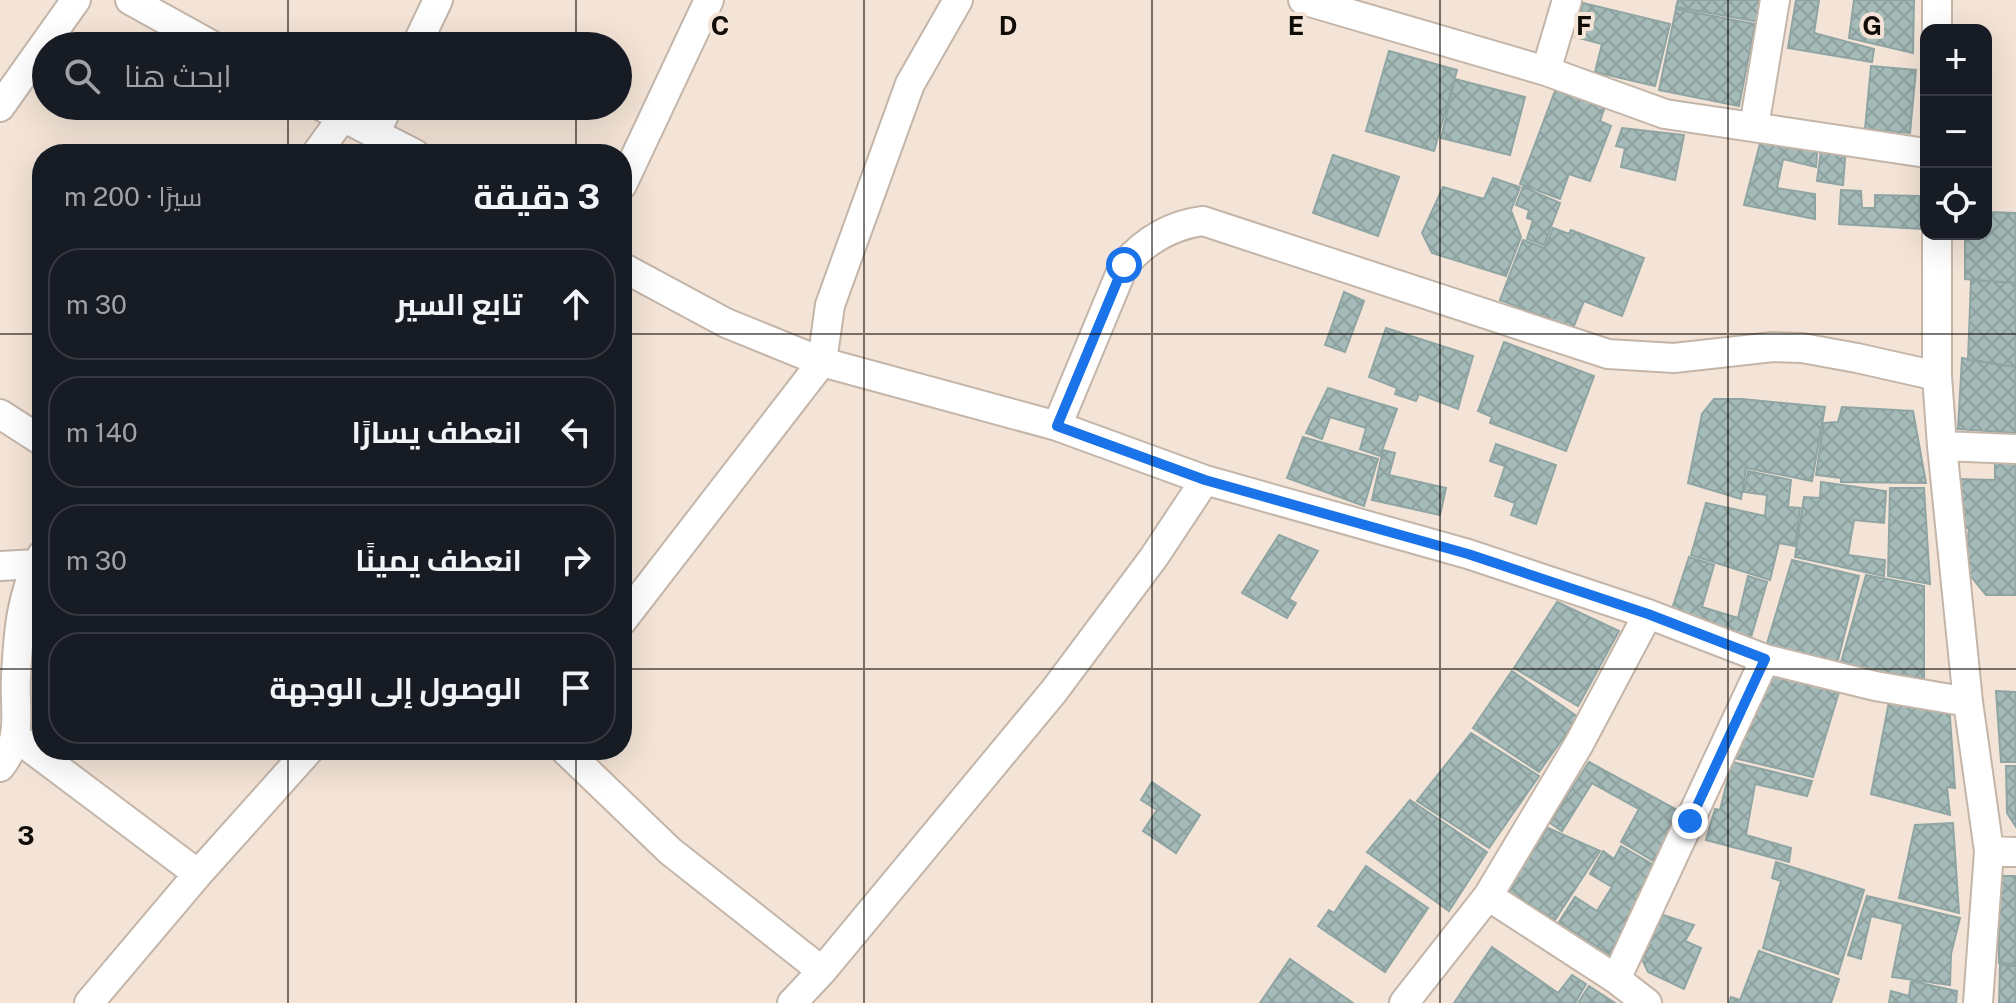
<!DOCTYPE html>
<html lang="ar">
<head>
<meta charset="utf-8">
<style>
  body { margin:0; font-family:"Public Sans",Cairo,sans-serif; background:#242831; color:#f1f3f6; direction:rtl }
  .controls { position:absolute; right:24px; top:24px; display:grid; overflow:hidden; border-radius:16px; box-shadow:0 8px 32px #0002 }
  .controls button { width:72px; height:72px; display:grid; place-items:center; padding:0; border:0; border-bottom:2px solid #363941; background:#171b24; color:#f1f3f6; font:40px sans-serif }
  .stop { position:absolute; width:24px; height:24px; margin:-18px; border:6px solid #1a73e8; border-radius:50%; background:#fff }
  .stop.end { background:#1a73e8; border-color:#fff; box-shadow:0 2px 8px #0008 }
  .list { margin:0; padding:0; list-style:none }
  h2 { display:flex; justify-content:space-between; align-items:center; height:104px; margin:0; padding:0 32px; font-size:34px }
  h2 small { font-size:26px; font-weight:400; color:#9ea1a6 }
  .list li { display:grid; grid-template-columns:52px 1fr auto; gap:24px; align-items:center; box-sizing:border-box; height:112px; margin:0 16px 16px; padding:0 16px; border:2px solid #363941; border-radius:32px }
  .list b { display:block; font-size:30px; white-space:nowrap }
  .list em { font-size:26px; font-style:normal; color:#9ea1a6 }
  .icon { flex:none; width:44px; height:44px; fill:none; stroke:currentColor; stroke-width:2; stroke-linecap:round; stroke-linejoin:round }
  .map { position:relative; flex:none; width:2016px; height:1003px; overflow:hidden; direction:ltr }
  .search { position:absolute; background:#171b24; box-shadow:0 8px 32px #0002; left:32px; top:32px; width:600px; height:88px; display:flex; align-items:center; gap:20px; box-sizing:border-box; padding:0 28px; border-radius:44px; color:#9ea1a6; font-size:30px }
  .panel { position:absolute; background:#171b24; box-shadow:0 8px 32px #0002; left:32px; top:144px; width:600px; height:616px; border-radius:32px; direction:rtl }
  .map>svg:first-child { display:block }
  .building { fill:url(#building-cross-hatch); stroke:#8fa5a3; stroke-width:2 }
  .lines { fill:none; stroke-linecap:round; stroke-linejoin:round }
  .street-casing { stroke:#c4b5a9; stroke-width:32 }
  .street { stroke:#fff; stroke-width:28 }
  .route { stroke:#1a73e8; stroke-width:10 }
  .grid { fill:none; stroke:#100c07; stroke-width:2; stroke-opacity:0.55 }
  .grid-label { font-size:26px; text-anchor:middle; font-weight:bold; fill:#100c07; stroke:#f4e4d7; stroke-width:8; stroke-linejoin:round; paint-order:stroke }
</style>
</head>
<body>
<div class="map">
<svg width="2016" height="1003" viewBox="0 0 2016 1003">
  <defs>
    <pattern id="building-cross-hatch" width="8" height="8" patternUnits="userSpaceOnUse" patternTransform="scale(2)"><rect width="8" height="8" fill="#a5bbb9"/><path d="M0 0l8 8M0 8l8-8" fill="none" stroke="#8da09e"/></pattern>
  </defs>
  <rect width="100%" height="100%" fill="#f4e4d7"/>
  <path class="building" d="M 1678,0 L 1764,0 L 1760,22 L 1676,7 Z
    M 1796,0 L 1819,0 L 1814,33 L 1874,49 L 1872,62 L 1788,48 Z
    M 1854,0 L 1914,0 L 1913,53 L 1849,38 Z
    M 1583,3 L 1670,24 L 1655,86 L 1595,72 L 1602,44 L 1575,37 Z
    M 1676,9 L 1755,24 L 1739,106 L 1659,90 Z
    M 1389,51 L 1457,70 L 1434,151 L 1366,131 Z
    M 1871,66 L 1916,70 L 1910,133 L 1865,129 Z
    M 1455,79 L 1525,97 L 1510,155 L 1441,138 Z
    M 1558,83 L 1607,101 L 1600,121 L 1611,126 L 1590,181 L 1569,174 L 1560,199 L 1520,184 Z
    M 1622,128 L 1684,135 L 1675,180 L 1621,167 L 1625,148 L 1616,146 Z
    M 1763,132 L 1818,141 L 1816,167 L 1783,159 L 1777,188 L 1815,194 L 1815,219 L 1744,205 Z
    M 1822,143 L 1846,147 L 1843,185 L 1817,181 Z
    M 1333,155 L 1399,177 L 1378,236 L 1313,213 Z
    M 1493,178 L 1520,187 L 1511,210 L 1521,237 L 1506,276 L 1432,253 L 1422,233 L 1443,187 L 1484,199 Z
    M 1523,187 L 1560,203 L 1544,245 L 1527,239 L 1533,220 L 1527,218 L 1529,210 L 1516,205 Z
    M 1841,190 L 1861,191 L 1862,208 L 1875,208 L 1875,195 L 1919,196 L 1921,229 L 1839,224 Z
    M 1986,212 L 2016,213 L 2016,283 L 1965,279 L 1965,234 L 1986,234 Z
    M 1553,228 L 1569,234 L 1571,230 L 1644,258 L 1622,316 L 1584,301 L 1573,328 L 1500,300 L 1523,240 L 1545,248 Z
    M 1971,280 L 2016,283 L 2016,367 L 1968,360 Z
    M 1344,292 L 1364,301 L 1345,352 L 1325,345 Z
    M 1386,328 L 1473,356 L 1458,409 L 1419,394 L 1416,401 L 1395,394 L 1397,388 L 1369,377 Z
    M 1504,342 L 1594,376 L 1566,451 L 1490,423 L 1492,417 L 1478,411 Z
    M 1962,358 L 2016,367 L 2016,433 L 1958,429 Z
    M 1328,388 L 1397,409 L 1380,456 L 1360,449 L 1366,428 L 1330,417 L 1322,439 L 1306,433 Z
    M 1714,399 L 1742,399 L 1825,407 L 1812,481 L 1746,468 L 1741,499 L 1688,483 L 1702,414 Z
    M 1842,407 L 1913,411 L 1926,483 L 1841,482 L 1841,478 L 1816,475 L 1824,423 L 1838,422 Z
    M 1303,437 L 1378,459 L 1364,506 L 1287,478 Z
    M 1496,444 L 1556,465 L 1536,524 L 1511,515 L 1515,503 L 1495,496 L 1505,466 L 1490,461 Z
    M 1383,450 L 1395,453 L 1389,475 L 1446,488 L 1440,515 L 1372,500 Z
    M 1995,460 L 2016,462 L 2016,595 L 1986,595 L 1965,569 L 1969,528 L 1959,529 L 1958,479 L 1995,480 Z
    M 1748,471 L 1791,480 L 1788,507 L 1800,508 L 1795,546 L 1779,543 L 1770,580 L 1691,555 L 1706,503 L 1765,516 L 1767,495 L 1744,492 Z
    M 1821,482 L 1886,491 L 1884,523 L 1854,520 L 1848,555 L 1885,560 L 1884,576 L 1795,557 L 1804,497 L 1820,498 Z
    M 1890,488 L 1924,488 L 1930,584 L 1888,576 Z
    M 1279,535 L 1318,551 L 1289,599 L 1296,603 L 1287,618 L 1242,593 Z
    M 1689,557 L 1714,565 L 1702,607 L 1738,618 L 1748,576 L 1767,582 L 1750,641 L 1670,615 Z
    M 1792,560 L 1859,576 L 1837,664 L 1766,647 Z
    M 1866,575 L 1924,586 L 1924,678 L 1864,672 L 1840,666 Z
    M 1557,602 L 1619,631 L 1578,706 L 1514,668 Z
    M 1768,667 L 1840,689 L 1813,777 L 1726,756 Z
    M 1512,671 L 1578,717 L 1539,772 L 1473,728 Z
    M 1996,691 L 2016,692 L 2016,762 L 2001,762 Z
    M 1889,702 L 1949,704 L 1955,788 L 1947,787 L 1950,815 L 1871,794 Z
    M 1471,733 L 1539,776 L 1489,848 L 1417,801 Z
    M 1589,762 L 1679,811 L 1657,863 L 1621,842 L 1639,809 L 1592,783 L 1562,831 L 1550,823 Z
    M 1732,762 L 1812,781 L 1807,796 L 1755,784 L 1746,835 L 1791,848 L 1789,862 L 1706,840 L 1715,809 L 1720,810 Z
    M 2006,766 L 2016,766 L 2016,827 L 2007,813 Z
    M 1152,782 L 1200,815 L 1176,853 L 1143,831 L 1157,810 L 1141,800 Z
    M 1410,800 L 1487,852 L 1449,911 L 1367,852 Z
    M 1953,823 L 1959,913 L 1899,898 L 1915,825 Z
    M 1548,828 L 1600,851 L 1555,920 L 1505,889 Z
    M 1621,846 L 1657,867 L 1610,955 L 1559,922 L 1575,897 L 1597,911 L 1612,887 L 1590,874 L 1603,851 L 1614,859 Z
    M 1776,862 L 1864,890 L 1838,974 L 1763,948 L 1781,881 L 1772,878 Z
    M 1366,866 L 1428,908 L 1385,972 L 1318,926 L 1329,910 L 1334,913 Z
    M 1999,876 L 2016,876 L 2016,964 L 1999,963 Z
    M 1867,896 L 1960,918 L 1951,954 L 1950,985 L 1892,977 L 1903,924 L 1871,916 L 1861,959 L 1848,955 Z
    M 1663,915 L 1694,925 L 1685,941 L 1701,948 L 1684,989 L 1648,972 L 1642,959 L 1651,945 L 1646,943 Z
    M 1492,947 L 1558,993 L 1572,975 L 1586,984 L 1575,1003 L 1454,1003 Z
    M 1759,951 L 1839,979 L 1831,1003 L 1729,1003 L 1731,997 L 1740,1000 Z
    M 1290,959 L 1353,1003 L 1260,1003 Z
    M 2000,965 L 2016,966 L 2016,1003 L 1999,1003 Z
    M 1911,981 L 1957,991 L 1956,1003 L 1889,1003 L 1891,991 L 1909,996 Z
    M 1589,986 L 1615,1003 L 1578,1003 Z"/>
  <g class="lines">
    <defs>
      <path id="street" d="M 130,0 L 213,46
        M 1303,0 L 1546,71 L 1665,114 L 1926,153
        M 1937,30 L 1937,0
        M 416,46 L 438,0
        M 1546,71 L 1567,0
        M 321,106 L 415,154
        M 0,107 L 76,0
        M 1754,127 L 1775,0
        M 375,134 L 388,106
        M 316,154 L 342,118
        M 622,185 L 709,0
        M 1937,234 L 1937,376 L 1942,446 L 1968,702 L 1989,851 L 1978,1003
        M 622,267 L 726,323 L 822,362 L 1057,426 L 1205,480 L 1468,554 L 1648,614 L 1765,659 L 1875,686 L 1968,702
        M 0,414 L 42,441
        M 1057,426 L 1124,265 C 1145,241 1170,225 1203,221 L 1608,354 L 1674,358 L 1773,347 L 1802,348 L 1857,358 L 1937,376
        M 1942,446 L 2016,449
        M 0,566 L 37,564
        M 622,621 L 822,362 L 830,305 L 910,84 L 958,0
        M 17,738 L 198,874
        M 565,750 L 670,851 L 822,971
        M 0,767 C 24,737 14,712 16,677 C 18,634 21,593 42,555
        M 1989,851 L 2016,852
        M 1616,979 L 1765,659
        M 89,1003 L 198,874 L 309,750
        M 792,1003 L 822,971 L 1054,691 L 1154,557 L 1205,480
        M 1404,1003 L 1488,896
        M 1647,1003 L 1616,979 L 1488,896 L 1579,744 L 1648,614"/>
    </defs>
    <use href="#street" class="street-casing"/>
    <use href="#street" class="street"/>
  </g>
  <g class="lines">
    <path class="route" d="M 1124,265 L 1057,426 L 1205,480 L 1468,554 L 1648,614 L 1765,659 L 1690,821"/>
  </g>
  <path class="grid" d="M 288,0 L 288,46M 576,0 L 576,46M 864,0 L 864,1003M 1152,0 L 1152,1003M 1440,0 L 1440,1003M 1728,0 L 1728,1003M 288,106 L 288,154M 576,106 L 576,154M 0,334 L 42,334M 622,334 L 2016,334M 0,669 L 42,669M 622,669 L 2016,669M 288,750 L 288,1003M 576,750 L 576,1003"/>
  <g class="grid-label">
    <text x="720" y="35">C</text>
    <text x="1008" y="35">D</text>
    <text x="1296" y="35">E</text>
    <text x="1584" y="35">F</text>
    <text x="1872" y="35">G</text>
    <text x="26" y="845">3</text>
  </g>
</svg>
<div class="controls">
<button>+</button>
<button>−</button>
<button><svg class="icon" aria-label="locate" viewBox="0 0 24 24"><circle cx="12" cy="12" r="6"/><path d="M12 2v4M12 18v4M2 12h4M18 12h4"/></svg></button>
</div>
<div class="stop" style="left:1124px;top:265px"></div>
<div class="stop end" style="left:1690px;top:821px"></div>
<div class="search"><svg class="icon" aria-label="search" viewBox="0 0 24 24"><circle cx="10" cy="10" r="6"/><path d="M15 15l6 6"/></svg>ابحث هنا</div>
<section class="panel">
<h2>3 دقيقة<small>سيرًا · 200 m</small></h2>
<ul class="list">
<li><svg class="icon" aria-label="ahead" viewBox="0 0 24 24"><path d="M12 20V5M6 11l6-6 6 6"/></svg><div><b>تابع السير</b></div><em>30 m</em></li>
<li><svg class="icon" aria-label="left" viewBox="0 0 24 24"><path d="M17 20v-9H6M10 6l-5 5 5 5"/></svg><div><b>انعطف يسارًا</b></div><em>140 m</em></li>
<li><svg class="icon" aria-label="right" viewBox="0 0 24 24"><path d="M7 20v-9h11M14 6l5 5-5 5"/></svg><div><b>انعطف يمينًا</b></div><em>30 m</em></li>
<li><svg class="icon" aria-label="arrive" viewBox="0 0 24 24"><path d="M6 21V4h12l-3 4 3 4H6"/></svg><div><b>الوصول إلى الوجهة</b></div></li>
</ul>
</section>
</div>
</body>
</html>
